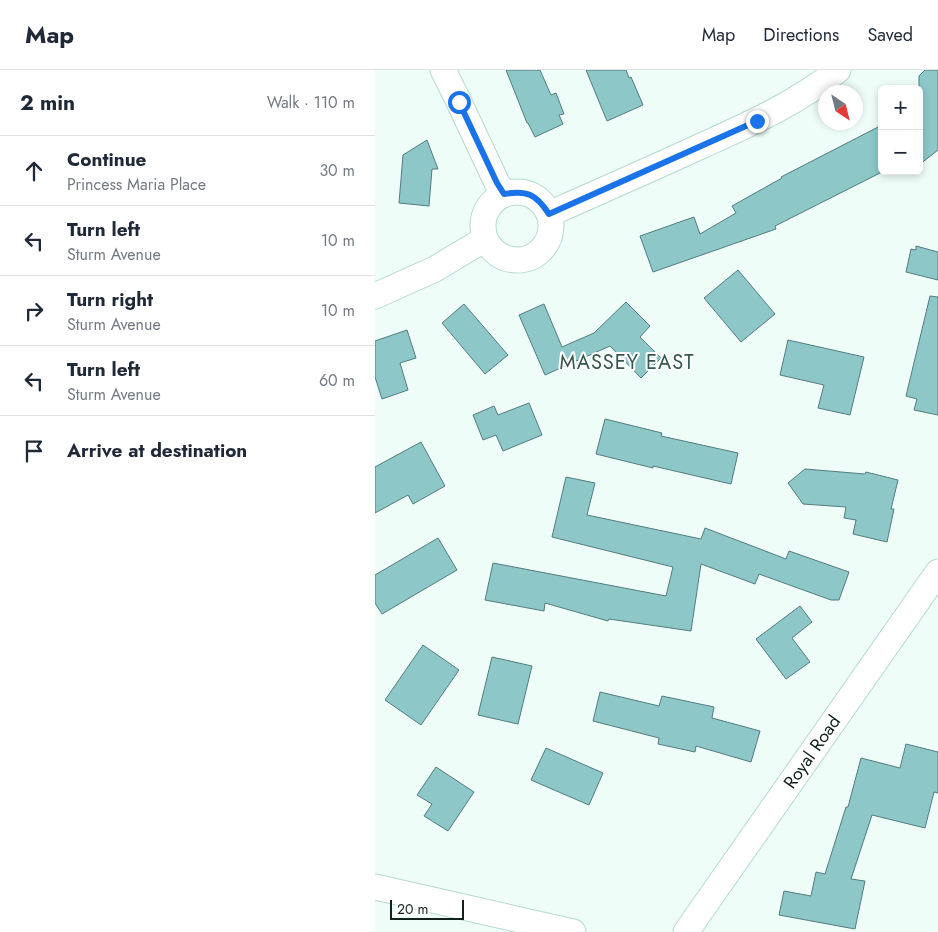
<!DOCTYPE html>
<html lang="en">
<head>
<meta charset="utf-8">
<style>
  body { margin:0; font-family:Jost,sans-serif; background:#f6f6f7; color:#1f2937 }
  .controls { position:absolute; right:15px; top:15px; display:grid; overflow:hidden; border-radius:8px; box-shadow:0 2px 8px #0003 }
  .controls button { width:45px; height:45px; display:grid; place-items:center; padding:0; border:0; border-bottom:1px solid #e0e1e3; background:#fff; color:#1f2937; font:25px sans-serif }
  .compass { position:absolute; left:443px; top:15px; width:45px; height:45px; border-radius:50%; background:#fff; box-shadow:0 2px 8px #0003; rotate:145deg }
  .scale { position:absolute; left:15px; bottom:12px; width:74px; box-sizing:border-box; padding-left:5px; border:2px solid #11201b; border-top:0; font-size:14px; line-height:18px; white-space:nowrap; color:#11201b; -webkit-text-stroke:4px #fff; paint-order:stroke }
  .stop { position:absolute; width:15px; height:15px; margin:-11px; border:4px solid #1a73e8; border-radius:50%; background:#fff }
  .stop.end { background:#1a73e8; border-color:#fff; box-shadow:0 1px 5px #0008 }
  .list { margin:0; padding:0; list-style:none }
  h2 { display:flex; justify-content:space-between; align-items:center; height:65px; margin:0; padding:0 20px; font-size:21px }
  h2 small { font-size:16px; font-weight:400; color:#747a83 }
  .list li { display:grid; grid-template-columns:32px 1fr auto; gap:15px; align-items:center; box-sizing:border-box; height:70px; padding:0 20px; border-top:1px solid #e0e1e3 }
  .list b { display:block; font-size:19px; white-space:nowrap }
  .list p { margin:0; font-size:16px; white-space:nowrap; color:#747a83 }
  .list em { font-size:16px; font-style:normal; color:#747a83 }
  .icon { flex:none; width:28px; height:28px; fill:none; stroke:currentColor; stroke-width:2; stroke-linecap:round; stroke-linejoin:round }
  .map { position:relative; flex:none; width:563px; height:862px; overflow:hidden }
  header { display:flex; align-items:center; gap:30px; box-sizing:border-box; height:70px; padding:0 25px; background:#fff; border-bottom:1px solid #e0e1e3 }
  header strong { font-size:24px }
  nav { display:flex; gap:28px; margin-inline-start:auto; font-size:18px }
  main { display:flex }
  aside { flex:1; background:#fff }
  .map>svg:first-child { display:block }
  .building { fill:#8dc7c8; stroke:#537d7e }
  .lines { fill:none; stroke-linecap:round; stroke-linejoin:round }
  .minor-casing { stroke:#b4dbcc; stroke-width:27 }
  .minor { stroke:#fff; stroke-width:25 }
  .route { stroke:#1a73e8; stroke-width:6 }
  .labels { text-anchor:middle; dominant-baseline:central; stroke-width:4; stroke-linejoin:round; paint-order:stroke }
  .street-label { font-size:18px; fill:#11201b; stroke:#fff }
  .quarter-label { font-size:20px; letter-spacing:1px; fill:#34584b; stroke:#fff }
</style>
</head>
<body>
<header>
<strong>Map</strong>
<nav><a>Map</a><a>Directions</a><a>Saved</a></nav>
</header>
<main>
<aside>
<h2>2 min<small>Walk · 110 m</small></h2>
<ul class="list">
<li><svg class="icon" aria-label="ahead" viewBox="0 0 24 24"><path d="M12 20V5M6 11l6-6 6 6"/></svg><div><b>Continue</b><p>Princess Maria Place</p></div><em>30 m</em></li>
<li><svg class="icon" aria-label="left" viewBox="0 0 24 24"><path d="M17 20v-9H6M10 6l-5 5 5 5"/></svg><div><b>Turn left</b><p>Sturm Avenue</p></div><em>10 m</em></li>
<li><svg class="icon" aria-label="right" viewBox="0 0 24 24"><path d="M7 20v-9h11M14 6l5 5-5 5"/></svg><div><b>Turn right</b><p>Sturm Avenue</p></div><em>10 m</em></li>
<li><svg class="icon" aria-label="left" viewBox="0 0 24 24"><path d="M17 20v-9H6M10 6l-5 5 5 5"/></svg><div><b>Turn left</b><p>Sturm Avenue</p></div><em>60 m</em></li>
<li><svg class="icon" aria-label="arrive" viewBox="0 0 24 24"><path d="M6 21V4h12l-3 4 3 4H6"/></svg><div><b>Arrive at destination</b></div></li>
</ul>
</aside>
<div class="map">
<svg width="563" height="862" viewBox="0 0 563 862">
  <rect width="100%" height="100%" fill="#eefdf7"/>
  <path class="building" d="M 131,0 L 165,0 L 176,25 L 181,23 L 189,44 L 184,45 L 188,54 L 160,67 L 153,53 L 152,53 Z
    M 211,0 L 251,0 L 254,8 L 256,7 L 268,35 L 232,51 Z
    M 550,0 L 563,0 L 563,80 L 544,95 L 544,6 Z
    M 507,55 L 507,102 L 400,156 L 401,159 L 278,202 L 265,166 L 319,147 L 325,164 L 361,143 L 357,136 L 407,108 L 406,107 Z
    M 52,70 L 63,99 L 57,99 L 54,136 L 24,133 L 28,85 Z
    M 541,176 L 563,182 L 563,210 L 531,202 L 536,179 L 541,180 Z
    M 363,200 L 400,244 L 366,272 L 329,228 Z
    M 555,226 L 563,227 L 563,345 L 539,340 L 542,329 L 531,326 Z
    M 251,232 L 275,256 L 265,267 L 286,288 L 266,308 L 235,276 L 170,305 L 144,245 L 169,234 L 187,277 L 219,263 Z
    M 89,234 L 133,285 L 110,304 L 67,253 Z
    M 32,260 L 41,288 L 25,293 L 33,320 L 7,329 L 0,307 L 0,271 Z
    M 413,270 L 489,287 L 475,345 L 443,338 L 449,315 L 405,305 Z
    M 154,333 L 167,365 L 128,381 L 121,365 L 108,370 L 98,345 L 119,336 L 123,345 Z
    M 230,349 L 287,363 L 286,366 L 363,383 L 356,414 L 278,396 L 278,398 L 221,384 Z
    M 46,372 L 70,416 L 38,434 L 33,425 L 0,443 L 0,397 Z
    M 430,399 L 490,404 L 491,402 L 523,410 L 516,439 L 519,439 L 512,472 L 478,464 L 481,450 L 469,448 L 471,437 L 428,434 L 413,413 Z
    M 191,407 L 220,413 L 212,445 L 326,469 L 330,458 L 411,489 L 414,481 L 474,502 L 464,530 L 456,530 L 384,504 L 380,514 L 326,494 L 316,561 L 234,549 L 233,551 L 170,533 L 169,541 L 110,530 L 118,493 L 291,526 L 298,497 L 177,467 Z
    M 63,468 L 82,500 L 7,544 L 0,533 L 0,505 Z
    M 425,536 L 437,552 L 417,568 L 435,592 L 411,609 L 381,569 Z
    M 48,575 L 84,600 L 46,655 L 10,630 Z
    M 117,587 L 157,596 L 143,654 L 103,645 Z
    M 225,622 L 284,636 L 287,626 L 339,637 L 337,648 L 385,661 L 376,692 L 321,676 L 320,682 L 283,674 L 284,668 L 218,651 Z
    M 531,674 L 563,682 L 563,723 L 559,722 L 550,758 L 497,745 L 476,809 L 490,811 L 480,859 L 404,845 L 409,821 L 436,826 L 441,802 L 450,804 L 471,737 L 473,737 L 486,688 L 525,698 Z
    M 171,678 L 228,703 L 214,735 L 156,710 Z
    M 61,697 L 99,722 L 73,761 L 49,746 L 57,734 L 42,725 Z"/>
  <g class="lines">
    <defs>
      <path id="minor" d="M 68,0 L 84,32 L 122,113 L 129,124
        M108 156a34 34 0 1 1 68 0a34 34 0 1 1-68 0Z
        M 174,144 C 224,122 274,100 324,77 C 372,55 421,34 463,0
        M 0,226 L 60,199 L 110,169
        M 0,817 L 198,862
        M 311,862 L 563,502"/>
    </defs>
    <use href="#minor" class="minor-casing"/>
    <use href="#minor" class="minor"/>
  </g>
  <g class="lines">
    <path class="route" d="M 84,32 L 122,113 L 129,124 C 152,120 161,124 174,144 L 382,51"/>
  </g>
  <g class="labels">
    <g class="street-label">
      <text transform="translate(437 682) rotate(-55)">Royal Road</text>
    </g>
    <g class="quarter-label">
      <text x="252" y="292">MASSEY EAST</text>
    </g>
  </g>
</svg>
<div class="controls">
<button>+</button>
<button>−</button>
</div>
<svg class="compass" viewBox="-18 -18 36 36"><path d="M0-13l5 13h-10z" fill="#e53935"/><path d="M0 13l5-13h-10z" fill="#747a83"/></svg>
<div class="scale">20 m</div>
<div class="stop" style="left:84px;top:32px"></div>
<div class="stop end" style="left:382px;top:51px"></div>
</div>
</main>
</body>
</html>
